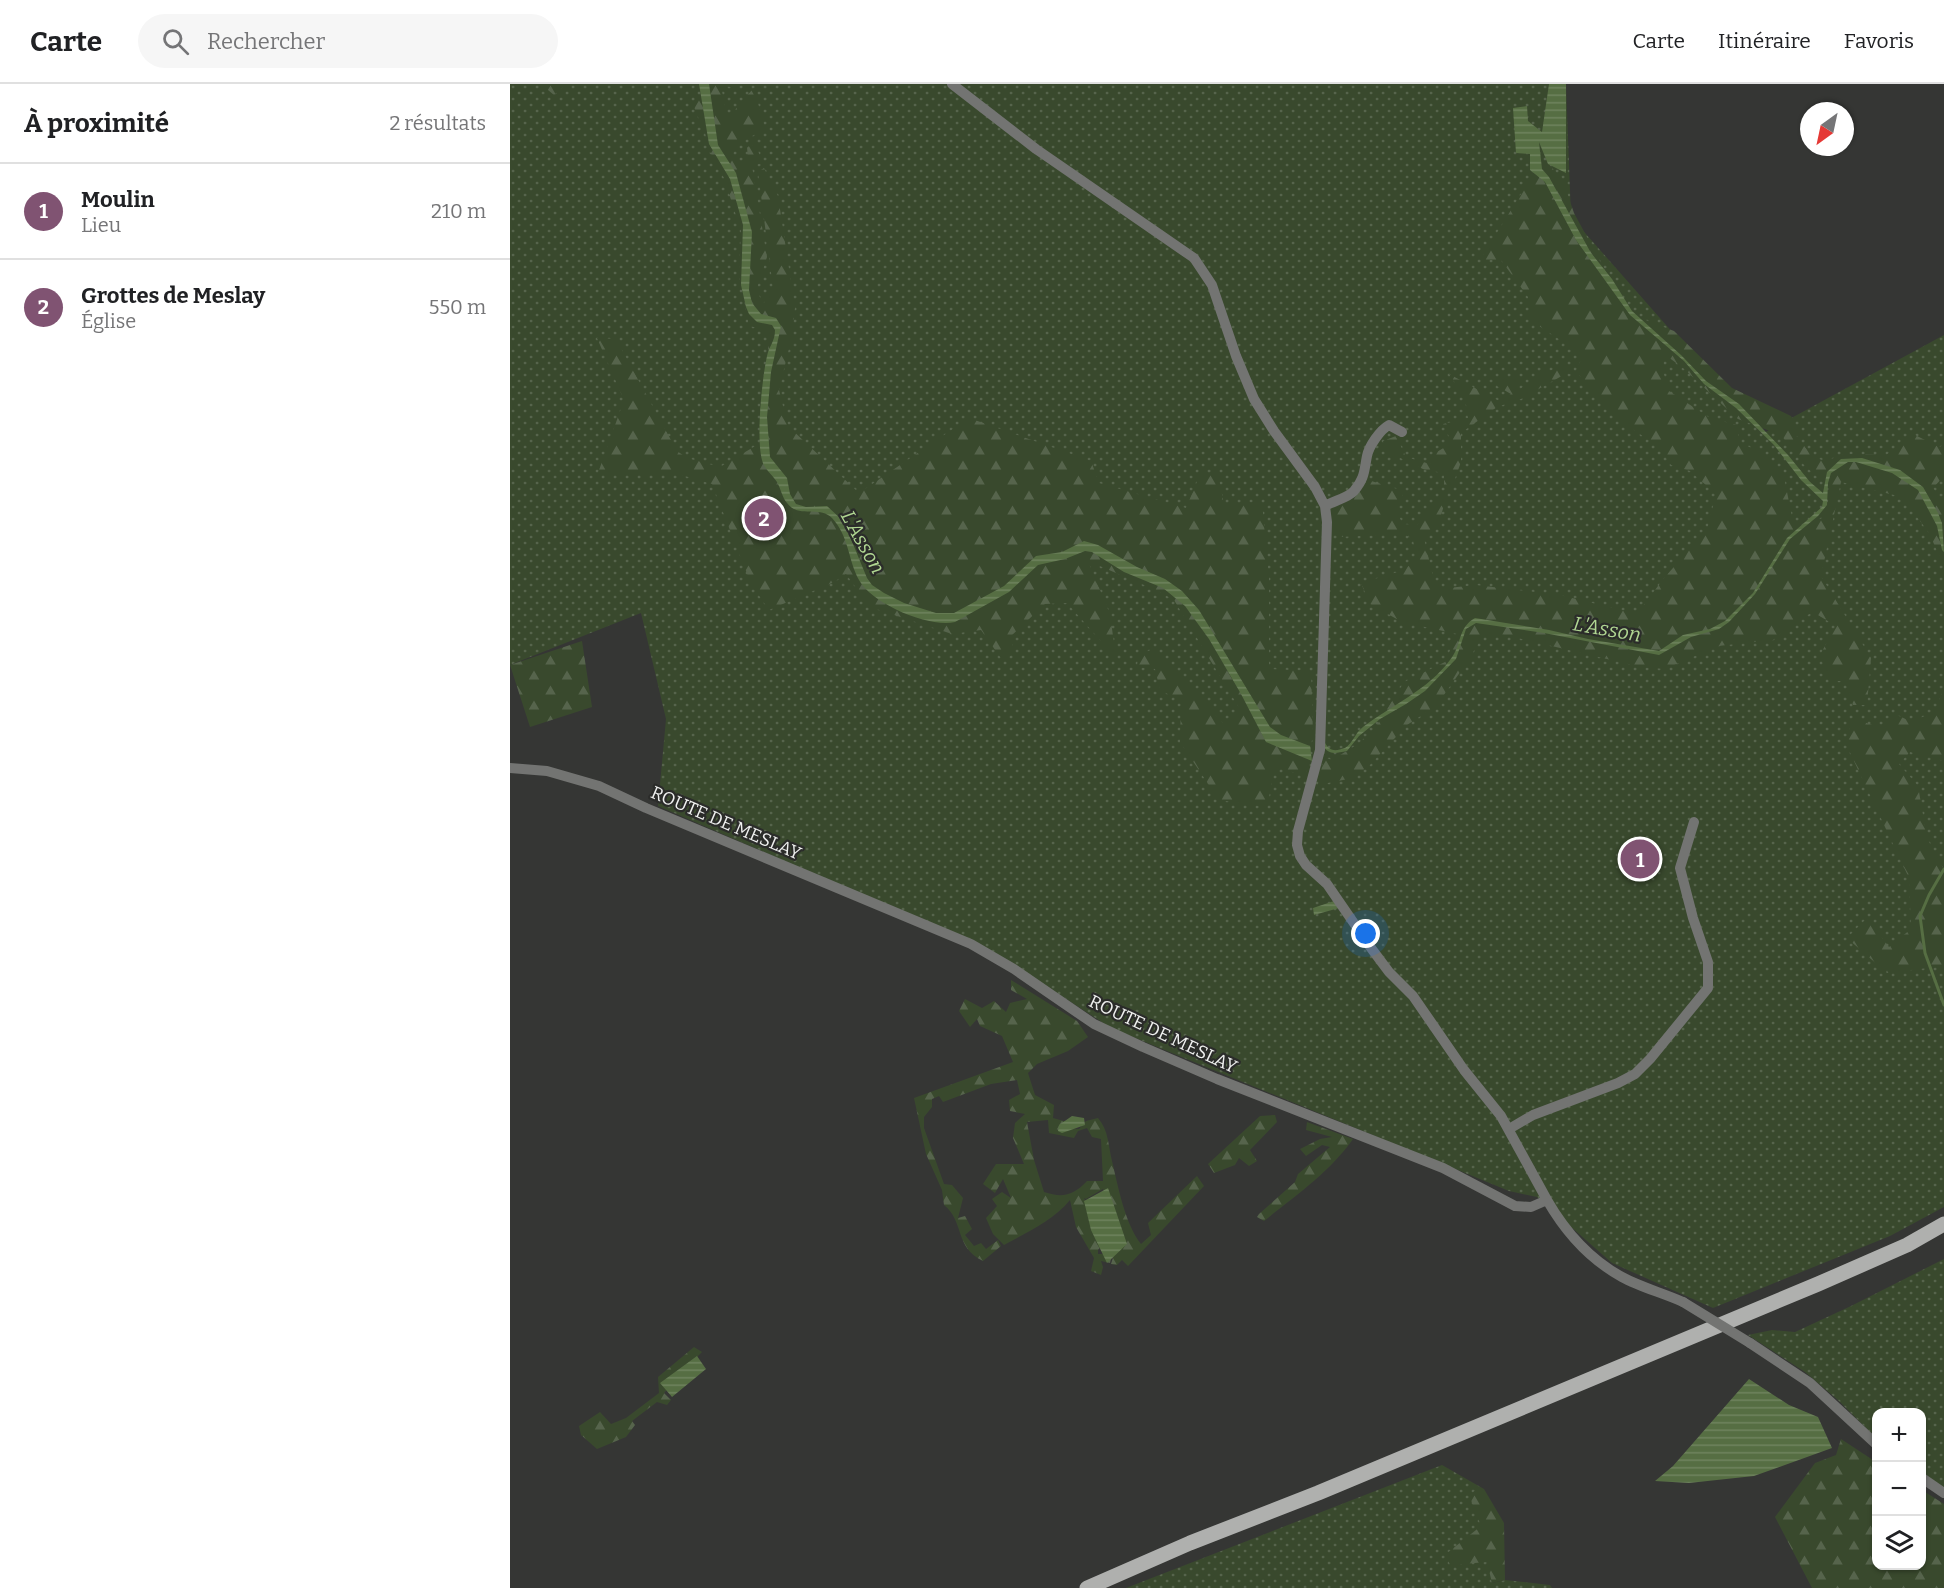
<!DOCTYPE html>
<html lang="fr">
<head>
<meta charset="utf-8">
<style>
  body { margin:0; font-family:Bitter,serif; background:#f6f6f6; color:#202124 }
  .controls { position:absolute; right:18px; bottom:18px; display:grid; overflow:hidden; border-radius:12px; box-shadow:0 2px 4px #0004 }
  .controls button { width:54px; height:54px; display:grid; place-items:center; padding:0; border:0; border-bottom:2px solid #e0e0e0; background:#fff; color:#202124; font:30px sans-serif }
  .compass { position:absolute; left:1290px; top:18px; width:54px; height:54px; border-radius:50%; background:#fff; box-shadow:0 2px 4px #0004; rotate:213deg }
  .you { position:absolute; left:856px; top:850px; width:21px; height:21px; margin:-15px; border:4px solid #fff; border-radius:50%; background:#1a73e8; box-shadow:0 0 0 9px #1a73e833 }
  .badge { display:grid; place-items:center; width:39px; height:39px; border-radius:50%; background:#805372; color:#fff; font-size:20px; font-weight:700 }
  .pin { position:absolute; translate:-50% -50%; border:3px solid #fff; box-shadow:0 2px 6px #0006 }
  .list { margin:0; padding:0; list-style:none }
  h2 { display:flex; justify-content:space-between; align-items:center; height:78px; margin:0; padding:0 24px; font-size:26px }
  h2 small { font-size:20px; font-weight:400; color:#757577 }
  .list li { display:grid; grid-template-columns:39px 1fr auto; gap:18px; align-items:center; box-sizing:border-box; height:96px; padding:0 24px; border-top:2px solid #e0e0e0 }
  .list b { display:block; font-size:22px; white-space:nowrap }
  .list p { margin:0; font-size:20px; white-space:nowrap; color:#757577 }
  .list em { font-size:20px; font-style:normal; color:#757577 }
  .icon { flex:none; width:33px; height:33px; fill:none; stroke:currentColor; stroke-width:2; stroke-linecap:round; stroke-linejoin:round }
  .map { position:relative; flex:none; width:1434px; height:1504px; overflow:hidden }
  header { display:flex; align-items:center; gap:36px; box-sizing:border-box; height:84px; padding:0 30px; background:#fff; border-bottom:2px solid #e0e0e0 }
  header strong { font-size:28px }
  nav { display:flex; gap:33px; margin-inline-start:auto; font-size:21px }
  .search { width:420px; height:54px; background:#f6f6f6; display:flex; align-items:center; gap:15px; box-sizing:border-box; padding:0 21px; border-radius:33px; color:#757577; font-size:22px }
  main { display:flex }
  aside { flex:1; background:#fff }
  .map>svg:first-child { display:block }
  .grass { fill:url(#grass-dots) }
  .forest { fill:url(#forest-firs); fill-rule:evenodd }
  .water { fill:url(#water-rules) }
  .lines { fill:none; stroke-linecap:round; stroke-linejoin:round }
  .stream { stroke:#566e43; stroke-width:3 }
  .minor { stroke:#737472; stroke-width:10 }
  .primary { stroke:#afb0ae; stroke-width:15 }
  .minor-bridge { stroke:#737472; stroke-width:10 }
  .labels { text-anchor:middle; dominant-baseline:central; stroke-width:4.5; stroke-linejoin:round; paint-order:stroke }
  .street-label { font-size:18px; fill:#f0f1f0; stroke:#2b2c2a }
  .water-label { font-size:20px; font-style:italic; fill:#b0d692; stroke:#2b2c2a }
</style>
</head>
<body>
<header>
<strong>Carte</strong>
<div class="search"><svg class="icon" aria-label="search" viewBox="0 0 24 24"><circle cx="10" cy="10" r="6"/><path d="M15 15l6 6"/></svg>Rechercher</div>
<nav><a>Carte</a><a>Itinéraire</a><a>Favoris</a></nav>
</header>
<main>
<aside>
<h2>À proximité<small>2 résultats</small></h2>
<ul class="list">
<li><span class="badge">1</span><div><b>Moulin</b><p>Lieu</p></div><em>210 m</em></li>
<li><span class="badge">2</span><div><b>Grottes de Meslay</b><p>Église</p></div><em>550 m</em></li>
</ul>
</aside>
<div class="map">
<svg width="1434" height="1504" viewBox="0 0 1434 1504">
  <defs>
    <pattern id="grass-dots" width="8" height="8" patternUnits="userSpaceOnUse" patternTransform="scale(1.5)"><rect width="8" height="8" fill="#39492d"/><path d="M2 2h.1M6 6h.1" fill="none" stroke="#56644c" stroke-width="1.8" stroke-linecap="round"/></pattern>
    <pattern id="forest-firs" width="22" height="20" patternUnits="userSpaceOnUse" patternTransform="scale(1.5)"><rect width="22" height="20" fill="#39492d"/><path d="M5 1l3.5 6h-7zM16 11l3.5 6h-7z" fill="#56644c"/></pattern>
    <pattern id="water-rules" width="6" height="5" patternUnits="userSpaceOnUse" patternTransform="scale(1.5)"><rect width="6" height="5" fill="#566e43"/><path d="M0 2.5h6" fill="none" stroke="#6f835e"/></pattern>
  </defs>
  <rect width="100%" height="100%" fill="#353634"/>
  <path class="grass" d="M 0,0 L 1056,0 L 1061,133 L 1252,350 L 1434,251 L 1434,1123 L 1380,1152 L 1203,1224 L 1102,1179 L 1027,1113 L 999,1107 L 601,944 L 482,867 L 148,722 L 156,635 L 131,529 L 0,581 Z
    M 1434,1175 L 1434,1404 L 1412,1388 L 1412,1328 L 1366,1328 L 1366,1354 L 1329,1317 L 1295,1288 L 1238,1251 L 1262,1246 L 1285,1248 L 1341,1222 Z
    M 932,1381 L 974,1405 L 971,1442 L 982,1499 L 995,1496 L 1040,1501 L 1042,1504 L 616,1504 Z"/>
  <path class="forest" d="M 33,0 L 57,0 L 44,11 L 32,1 Z
    M 191,0 L 221,0 L 221,3 L 211,2 L 218,37 L 229,20 L 244,4 L 255,45 L 235,56 L 221,71 L 231,80 L 238,75 L 237,63 L 246,60 L 252,79 L 242,82 L 257,173 L 246,207 L 254,219 L 256,212 L 263,204 L 248,88 L 254,84 L 268,112 L 285,224 L 281,256 L 269,306 L 278,342 L 349,409 L 459,334 L 581,377 L 589,399 L 676,424 L 691,388 L 708,391 L 714,420 L 752,418 L 759,494 L 759,585 L 801,587 L 803,650 L 796,692 L 765,683 L 757,723 L 709,716 L 670,658 L 671,617 L 650,606 L 645,585 L 627,583 L 628,571 L 643,565 L 715,641 L 731,627 L 664,516 L 648,507 L 578,477 L 600,530 L 606,574 L 557,519 L 535,520 L 501,552 L 504,569 L 493,577 L 471,546 L 442,550 L 360,523 L 336,490 L 324,498 L 259,526 L 241,500 L 202,400 L 168,390 L 88,389 L 114,316 L 87,254 L 106,255 L 167,367 L 177,374 L 210,383 L 252,358 L 250,320 L 259,259 L 257,246 L 239,242 L 229,190 L 231,147 L 214,94 L 199,66 L 194,44 L 190,38 L 182,18 L 193,14 Z
    M 1038,80 L 1052,94 L 1064,129 L 1117,227 L 1128,233 L 1164,247 L 1222,304 L 1281,332 L 1291,352 L 1286,352 L 1303,373 L 1315,377 L 1335,370 L 1376,371 L 1405,351 L 1429,363 L 1434,361 L 1434,392 L 1423,404 L 1434,418 L 1434,482 L 1419,449 L 1392,413 L 1331,398 L 1311,492 L 1361,574 L 1357,621 L 1343,621 L 1335,597 L 1319,597 L 1310,571 L 1326,542 L 1303,528 L 1287,537 L 1263,556 L 1208,562 L 1155,585 L 1131,583 L 990,550 L 972,553 L 958,577 L 926,622 L 897,641 L 858,683 L 838,695 L 808,701 L 814,673 L 822,676 L 848,660 L 865,644 L 894,598 L 935,578 L 947,550 L 892,538 L 860,520 L 851,499 L 891,487 L 906,477 L 903,455 L 894,450 L 828,453 L 819,433 C 829,419 845,410 858,396 L 894,407 L 887,429 L 893,440 L 907,441 L 928,413 L 938,408 L 929,438 L 914,454 L 924,497 L 929,505 L 966,501 L 1050,511 L 1127,530 L 1154,494 L 1197,446 L 1206,410 L 1180,387 L 1161,381 L 1149,363 L 1103,332 L 1066,287 L 1073,271 L 1020,236 L 1018,213 L 991,176 L 970,176 L 1016,102 ZM 1154,270 L 1173,284 L 1228,335 L 1271,351 L 1294,381 L 1322,406 L 1312,434 L 1293,443 L 1282,433 L 1274,393 L 1250,368 L 1229,358 L 1227,341 L 1200,334 L 1159,307 L 1153,287 Z
    M 1055,281 L 1063,282 L 1064,291 L 1057,289 L 1011,315 L 987,323 L 951,349 L 951,378 L 942,403 L 934,403 L 934,389 L 915,386 L 876,367 L 873,357 L 886,352 L 896,373 L 920,380 L 925,369 L 942,359 L 933,340 L 958,334 L 955,314 L 939,290 L 989,317 L 1001,310 L 987,302 L 989,295 L 1007,294 L 1008,307 L 1026,292 Z
    M 72,557 L 82,623 L 20,643 L 0,581 Z
    M 1434,604 L 1434,677 L 1400,668 L 1389,680 L 1408,702 L 1417,754 L 1434,786 L 1434,882 L 1377,889 L 1337,854 L 1357,834 L 1379,863 L 1401,845 L 1399,794 L 1336,660 L 1342,634 L 1371,644 L 1387,631 L 1402,638 L 1425,627 Z
    M 501,896 L 567,937 L 578,953 L 558,967 L 527,980 L 518,989 L 525,1011 L 544,1021 L 543,1034 L 557,1038 L 554,1044 L 569,1045 L 576,1037 L 588,1034 C 599,1047 598,1061 602,1077 C 608,1102 615,1140 631,1160 L 641,1151 L 638,1139 L 687,1092 L 694,1102 L 618,1182 L 612,1176 L 607,1181 L 601,1180 C 609,1159 601,1125 593,1105 L 576,1115 L 574,1114 L 594,1159 L 588,1166 L 588,1170 L 602,1170 L 600,1179 L 591,1177 L 593,1183 L 591,1191 L 581,1187 L 584,1174 L 566,1143 L 560,1116 C 543,1137 517,1148 494,1161 L 483,1150 L 476,1134 L 487,1122 L 482,1115 L 492,1108 L 501,1114 L 493,1095 L 485,1109 L 473,1100 L 486,1080 L 514,1080 L 503,1054 L 505,1039 L 515,1030 L 500,1027 L 499,1016 L 510,1010 L 507,996 L 481,1000 L 433,1018 L 429,1012 L 422,1015 L 422,1023 L 414,1033 L 414,1044 L 434,1100 L 442,1101 L 453,1114 L 448,1134 L 455,1132 L 462,1145 L 455,1151 L 464,1162 L 471,1159 L 476,1165 L 488,1156 L 491,1162 L 473,1177 C 444,1163 455,1138 434,1121 L 432,1106 L 416,1070 L 404,1014 L 503,978 L 492,952 L 470,942 L 467,935 L 460,943 L 449,927 L 455,915 L 472,924 L 484,917 L 496,928 L 500,919 L 517,915 L 501,906 ZM 538,1036 L 539,1049 L 564,1054 L 568,1047 L 577,1044 L 582,1053 L 591,1055 L 593,1097 L 577,1097 C 563,1112 552,1114 534,1108 L 524,1076 L 517,1038 Z
    M 765,1031 L 767,1038 L 740,1066 L 747,1077 L 739,1082 L 729,1074 L 725,1081 L 704,1089 L 698,1080 L 750,1032 Z
    M 797,1038 L 843,1055 C 820,1088 785,1112 754,1137 L 747,1133 L 749,1130 L 785,1098 L 788,1090 L 820,1063 L 812,1061 L 796,1072 L 790,1065 L 810,1055 L 822,1053 L 796,1046 Z
    M 184,1263 L 192,1268 L 166,1294 L 154,1309 L 161,1316 L 157,1321 L 147,1318 L 122,1337 L 125,1341 L 116,1353 L 87,1365 L 71,1351 L 69,1342 L 90,1328 L 101,1340 L 116,1334 L 149,1309 L 148,1293 Z
    M 1331,1355 L 1366,1378 L 1366,1482 L 1412,1482 L 1412,1406 L 1434,1420 L 1434,1504 L 1302,1504 L 1265,1433 L 1305,1379 L 1326,1371 Z
    M 974,1405 L 994,1439 L 995,1496 L 982,1499 L 977,1478 L 940,1481 L 936,1470 L 971,1442 L 959,1411 L 966,1406 Z"/>
  <path class="water" d="M 189,0 L 199,0 L 208,61 L 226,89 L 242,148 L 239,206 L 242,219 L 251,230 L 266,234 L 271,242 L 261,288 L 257,333 L 260,373 L 277,394 L 280,410 L 286,420 L 296,423 L 317,422 L 331,435 L 336,443 L 357,494 L 362,501 L 374,509 L 394,519 L 426,529 L 444,529 L 494,502 L 526,472 L 552,468 L 574,457 L 588,461 L 627,483 L 655,495 L 672,507 L 689,526 L 760,643 L 771,651 L 800,662 L 802,677 L 756,658 L 731,610 L 699,555 L 675,522 L 653,504 L 614,488 L 582,468 L 575,467 L 555,475 L 528,481 L 499,508 L 445,538 C 419,544 362,520 349,496 C 338,476 339,452 322,434 C 309,421 289,435 277,419 C 272,413 271,405 267,398 C 262,390 254,385 252,376 C 246,353 252,295 257,272 C 259,262 265,258 265,246 L 262,241 L 247,238 L 239,230 L 236,223 L 231,201 L 233,141 L 220,95 L 199,60 Z
    M 1039,0 L 1056,0 L 1056,89 L 1038,80 L 1029,58 L 1032,85 L 1039,93 L 1081,169 L 1102,195 L 1122,227 L 1171,271 L 1196,297 L 1229,320 L 1278,371 L 1300,398 L 1313,409 L 1317,388 L 1331,375 L 1352,374 L 1390,386 L 1413,403 L 1428,429 L 1432,439 L 1434,468 L 1432,466 L 1427,442 L 1408,406 L 1382,389 L 1346,378 L 1338,378 L 1321,389 L 1318,399 L 1317,421 L 1308,432 L 1280,455 L 1245,510 L 1219,538 L 1209,545 L 1181,553 L 1149,571 L 1034,549 L 966,539 L 956,545 L 946,575 L 915,607 L 896,620 L 870,635 L 849,652 L 837,667 C 825,669 820,672 812,661 L 815,659 C 820,668 826,667 835,664 C 843,659 845,649 853,643 C 882,621 918,606 940,576 C 952,562 947,544 965,534 L 1039,546 L 1078,555 L 1149,567 L 1173,551 L 1200,545 L 1215,537 L 1243,509 L 1277,454 L 1312,423 L 1313,417 L 1291,396 L 1264,361 L 1226,324 L 1194,300 L 1174,277 L 1120,231 L 1066,156 L 1035,98 L 1020,86 L 1020,70 L 1006,69 L 1003,24 L 1017,22 L 1018,37 L 1032,48 Z
    M 824,817 L 829,824 L 804,831 L 803,824 Z
    M 562,1032 L 574,1034 L 575,1041 L 552,1049 L 548,1047 L 549,1041 Z
    M 598,1104 L 617,1160 L 597,1179 L 581,1146 L 574,1117 Z
    M 187,1272 L 196,1285 L 162,1313 L 150,1299 Z
    M 1239,1295 L 1279,1321 L 1308,1333 L 1322,1364 L 1244,1392 L 1179,1399 L 1145,1397 L 1163,1382 Z"/>
  <g class="lines">
    <path class="stream" d="M 1434,785 L 1419,811 L 1410,832 L 1415,869 L 1434,921"/>
    <path class="minor" d="M 442,0 L 526,65 L 684,174 L 702,201 L 726,272 L 744,315 L 764,347 L 805,403 L 815,422 L 817,438 L 810,666 L 788,747 L 787,761 L 790,772 L 796,781 L 817,800 L 861,864 L 879,888 L 903,912 L 954,986 L 991,1032 L 1037,1116
      M 815,422 C 823,417 838,414 844,407 C 855,394 854,387 857,372 C 859,362 870,346 879,341 L 892,348
      M 0,684 L 37,687 L 89,702 L 136,724 L 461,860 L 504,885 L 584,940 L 633,963 L 707,995 L 933,1084 L 1005,1122 L 1021,1123 L 1037,1116 C 1056,1149 1079,1175 1112,1193 C 1130,1203 1153,1209 1173,1218
      M 999,1045 L 1023,1031 L 1108,999 L 1125,990 L 1140,975 L 1198,904 L 1198,878 L 1183,834 L 1170,784 L 1184,738
      M 1240,1259 L 1300,1299 L 1366,1360
      M 1412,1394 L 1434,1409"/>
    <path class="primary" d="M 577,1504 L 680,1459 L 808,1409 L 1308,1200 L 1397,1161 L 1434,1140"/>
    <path class="minor-bridge" d="M 1173,1218 L 1240,1259"/>
  </g>
  <g class="labels">
    <g class="street-label">
      <text transform="translate(216 739) rotate(23)">ROUTE DE MESLAY</text>
      <text transform="translate(653 950) rotate(25)">ROUTE DE MESLAY</text>
    </g>
    <g class="water-label">
      <text transform="translate(353 458) rotate(61)">L'Asson</text>
      <text transform="translate(1097 545) rotate(10)">L'Asson</text>
    </g>
  </g>
</svg>
<div class="controls">
<button>+</button>
<button>−</button>
<button><svg class="icon" aria-label="layers" viewBox="0 0 24 24"><path d="M12 4l9 5-9 5-9-5zM3 14l9 5 9-5"/></svg></button>
</div>
<svg class="compass" viewBox="-18 -18 36 36"><path d="M0-13l5 13h-10z" fill="#e53935"/><path d="M0 13l5-13h-10z" fill="#757577"/></svg>
<div class="you"></div>
<div class="pin badge" style="left:1130px;top:775px">1</div>
<div class="pin badge" style="left:254px;top:434px">2</div>
</div>
</main>
</body>
</html>
